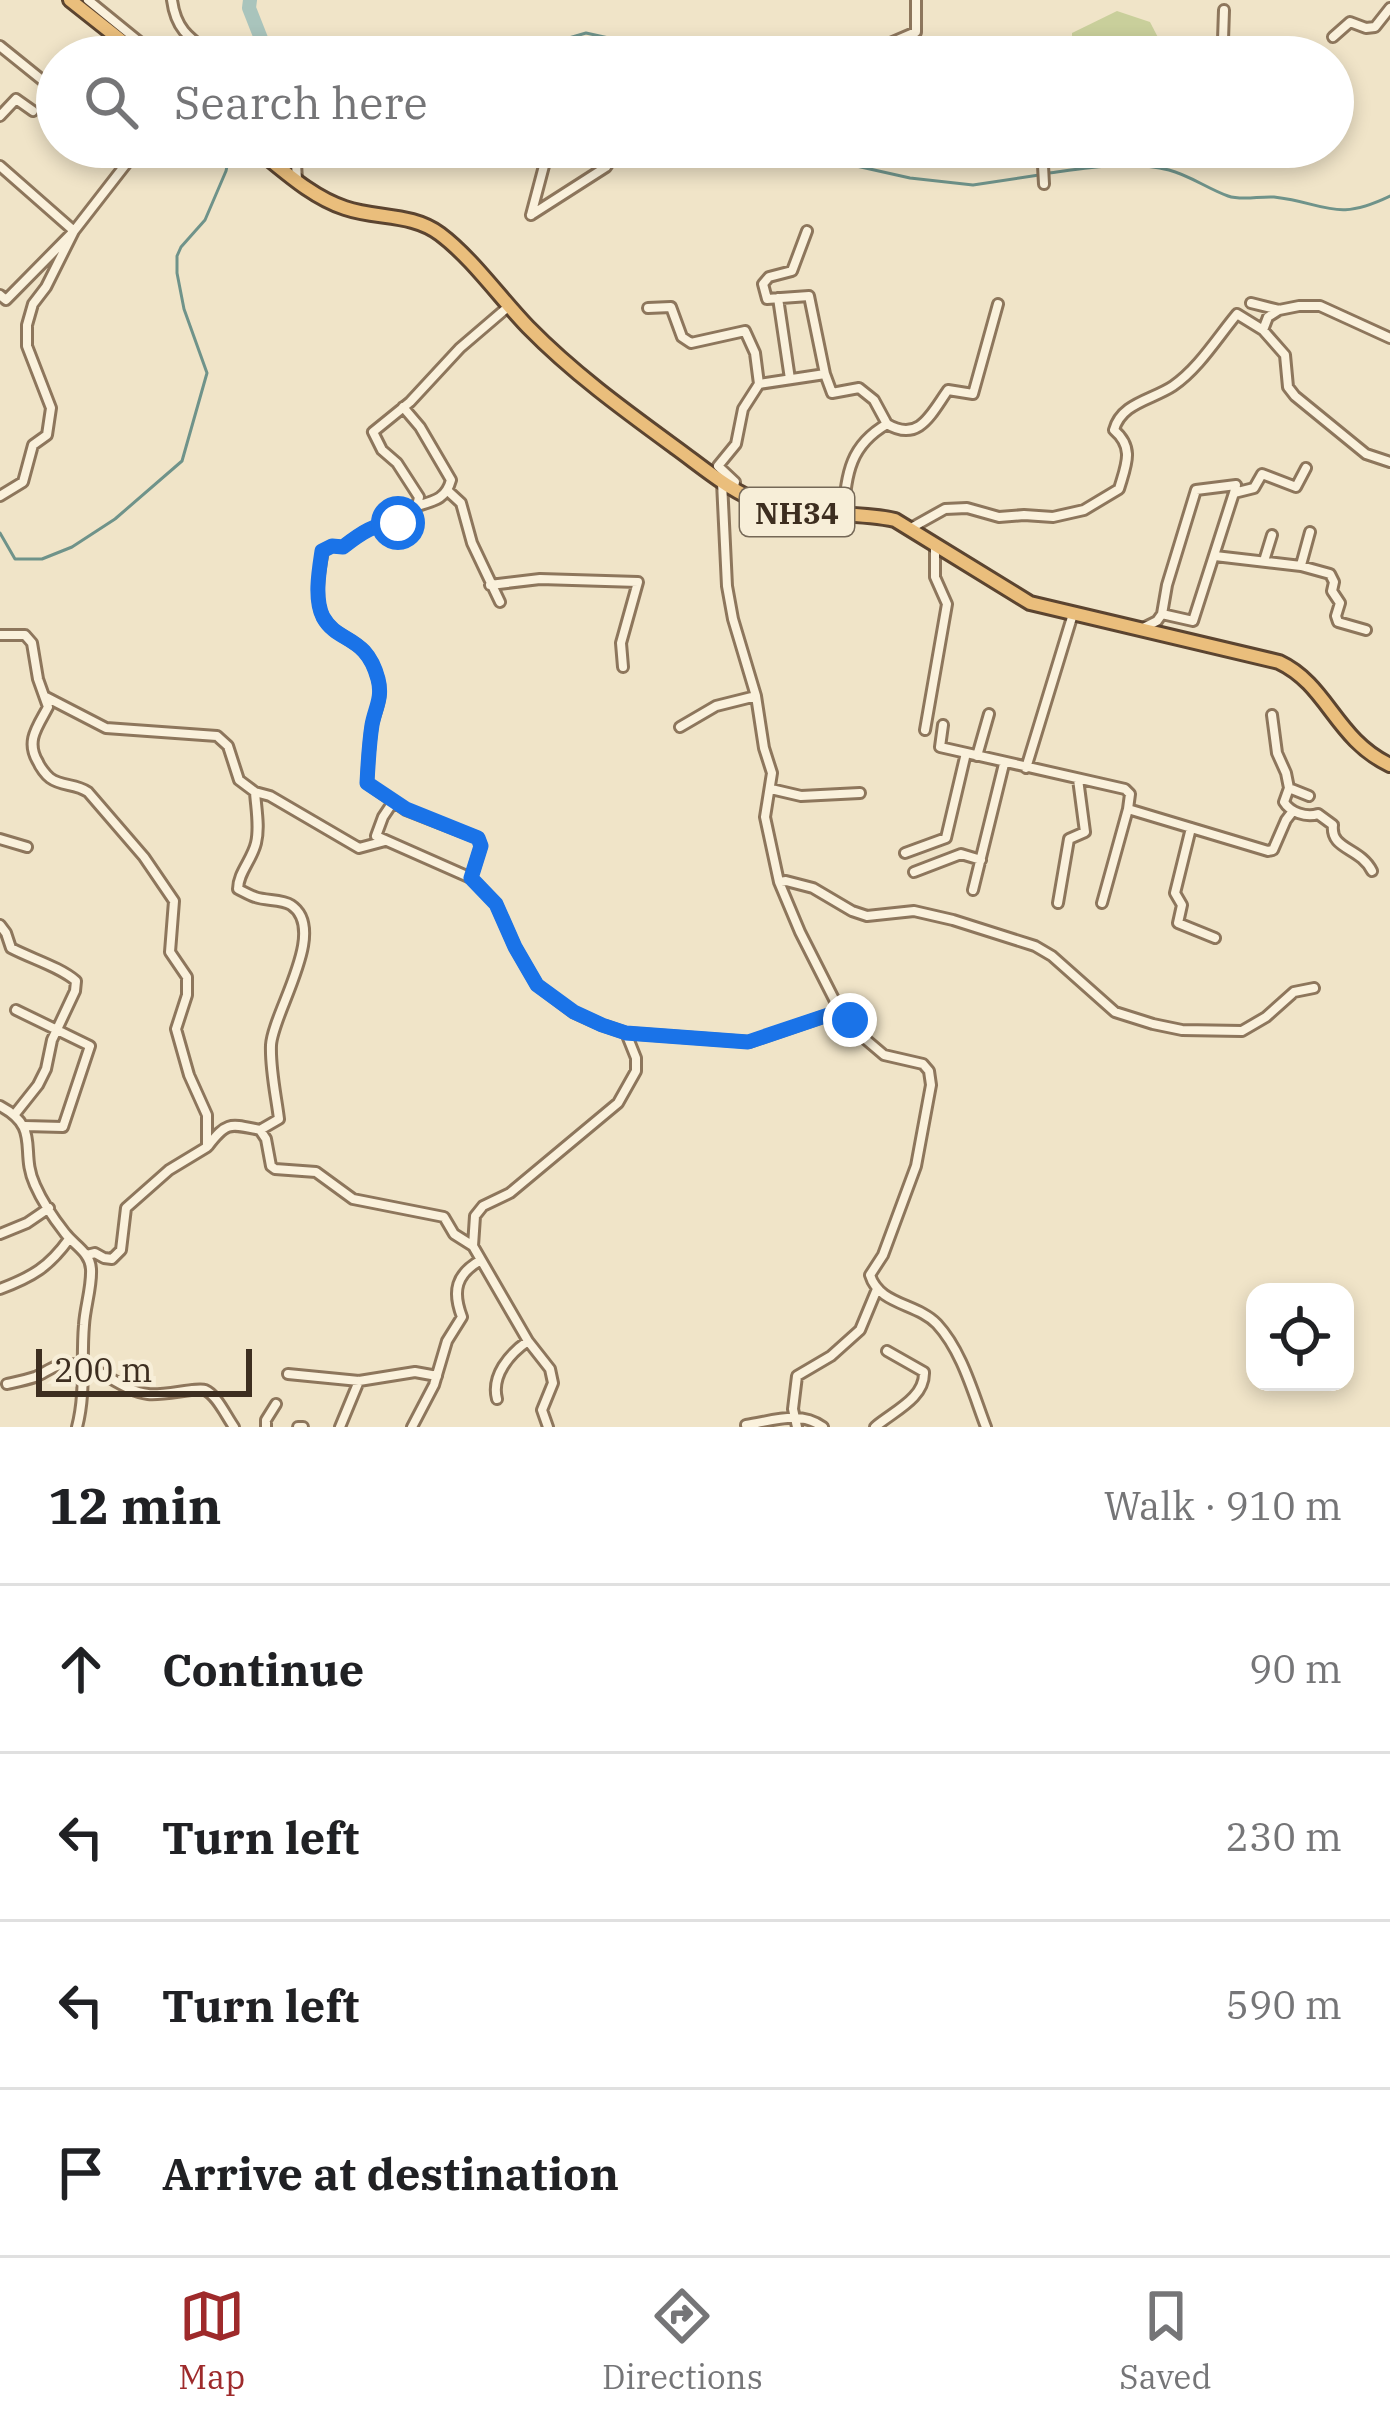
<!DOCTYPE html>
<html lang="en">
<head>
<meta charset="utf-8">
<style>
  body { margin:0; font-family:"IBM Plex Serif",serif; background:#f6f6f6; color:#202124 }
  .controls { position:absolute; right:36px; bottom:36px; display:grid; overflow:hidden; border-radius:24px; box-shadow:0 6px 18px #0003 }
  .controls button { width:108px; height:108px; display:grid; place-items:center; padding:0; border:0; border-bottom:3px solid #e0e0e0; background:#fff; color:#202124; font:60px sans-serif }
  .scale { position:absolute; left:36px; bottom:30px; width:216px; box-sizing:border-box; padding-left:12px; border:6px solid #3d2e20; border-top:0; font-size:33px; line-height:42px; white-space:nowrap; color:#3d2e20; -webkit-text-stroke:9px #f7eed8; paint-order:stroke }
  .stop { position:absolute; width:36px; height:36px; margin:-27px; border:9px solid #1a73e8; border-radius:50%; background:#fff }
  .stop.end { background:#1a73e8; border-color:#fff; box-shadow:0 3px 12px #0008 }
  .list { margin:0; padding:0; list-style:none }
  h2 { display:flex; justify-content:space-between; align-items:center; height:156px; margin:0; padding:0 48px; font-size:51px }
  h2 small { font-size:39px; font-weight:400; color:#757577 }
  .list li { display:grid; grid-template-columns:78px 1fr auto; gap:36px; align-items:center; box-sizing:border-box; height:168px; padding:0 48px; border-top:3px solid #e0e0e0 }
  .list b { display:block; font-size:45px; white-space:nowrap }
  .list em { font-size:39px; font-style:normal; color:#757577 }
  .icon { flex:none; width:66px; height:66px; fill:none; stroke:currentColor; stroke-width:2; stroke-linecap:round; stroke-linejoin:round }
  .map { position:relative; flex:none; width:1390px; height:1427px; overflow:hidden }
  .search { position:absolute; background:#fff; box-shadow:0 6px 18px #0003; left:36px; right:36px; top:36px; height:132px; display:flex; align-items:center; gap:30px; box-sizing:border-box; padding:0 42px; border-radius:66px; color:#757577; font-size:45px }
  .sheet { height:828px; background:#fff }
  nav { display:flex; justify-content:space-around; align-items:center; box-sizing:border-box; height:168px; border-top:3px solid #e0e0e0; background:#fff; font-size:33px; color:#757577 }
  nav a { display:grid; justify-items:center; gap:6px }
  nav .on { color:#9e2a2b }
  .map>svg:first-child { display:block }
  .green { fill:#c9cf9b }
  .lines { fill:none; stroke-linecap:round; stroke-linejoin:round }
  .stream { stroke:#6f938a; stroke-width:3 }
  .river { stroke:#a9c4bc; stroke-width:14 }
  .minor-casing { stroke:#8d765c; stroke-width:14 }
  .trunk-casing { stroke:#5b4430; stroke-width:18 }
  .minor { stroke:#faf1dc; stroke-width:8 }
  .trunk { stroke:#eabe7c; stroke-width:12 }
  .route { stroke:#1a73e8; stroke-width:15 }
  .labels { text-anchor:middle; dominant-baseline:central; stroke-width:9; stroke-linejoin:round; paint-order:stroke }
  .shield { fill:#f7eed8; stroke:#756857; stroke-width:3 }
  .shield-label { font-size:30px; font-weight:bold; fill:#3d2e20 }
</style>
</head>
<body>
<div class="map">
<svg width="1390" height="1427" viewBox="0 0 1390 1427">
  <rect width="100%" height="100%" fill="#f0e4c8"/>
  <path class="green" d="M 1117,11 L 1150,22 L 1165,51 L 1163,57 L 1072,57 L 1072,33 Z"/>
  <g class="lines">
    <path class="stream" d="M 262,41 L 280,57
      M 258,57 L 261,42
      M 334,57 L 401,40 L 431,38 L 503,50 L 531,49 L 586,33 L 645,46 L 666,57
      M 816,147 L 834,161 L 910,178 L 973,185 L 1039,175
      M 1049,173 C 1086,168 1131,160 1169,170 C 1189,175 1208,189 1228,196 C 1242,201 1259,196 1274,197 C 1327,203 1334,223 1390,196
      M 0,533 L 15,559 L 42,559 L 72,547 L 115,519 L 182,461 L 207,373 L 184,309 L 177,273 L 177,256 L 181,247 L 205,220 L 226,171 L 231,147"/>
    <path class="river" d="M 250,0 L 249,8 L 262,41"/>
    <defs>
      <path id="minor" d="M 88,0 L 158,57
        M 172,0 C 176,31 191,39 215,57
        M 1333,37 L 1350,22 L 1366,28 L 1375,27 L 1390,8
        M 0,46 L 57,92
        M 858,57 L 916,32 L 916,0
        M 1203,57 L 1223,40 L 1224,10
        M 0,116 L 16,99 L 33,111
        M 295,147 L 297,180
        M 1042,147 L 1044,184
        M 0,166 L 74,231 L 46,287 L 33,304 L 27,325 L 27,346 L 51,408 L 47,435 L 33,445 L 23,482 L 0,496
        M 531,215 L 606,167 L 619,147
        M 531,215 L 549,147
        M 807,231 L 792,271 L 769,277 L 763,284 L 767,299 L 809,296 L 825,374 L 832,393 L 859,388 L 874,400 L 887,424
        M 0,295 L 6,300 L 74,231 L 133,155 L 124,147
        M 778,298 L 790,379
        M 1251,303 L 1279,310 L 1299,306 L 1320,306 L 1390,338
        M 648,308 L 671,307 L 682,337 L 691,343 L 745,331 L 755,353 L 759,384
        M 1263,330 L 1285,355 L 1288,387 L 1295,396 L 1366,454 L 1390,462
        M 403,407 L 420,427 L 451,480 C 446,499 434,501 417,506
        M 722,482 L 727,586 L 733,619 L 756,696 L 764,748 L 772,773 L 765,817 L 779,882 L 800,932 L 840,1011 L 864,1038 L 884,1055 L 923,1064 L 929,1071 L 931,1085 L 916,1166 L 883,1255 L 870,1275 C 879,1305 917,1303 937,1324 C 962,1351 973,1393 986,1427
        M 733,489 L 735,482 L 718,466 L 736,444 L 743,409 L 759,384 L 825,374
        M 448,491 L 461,503 L 472,543 L 500,602
        M 843,514 C 847,474 849,446 887,424 C 919,443 931,414 948,390 L 973,394 L 998,304
        M 911,528 L 945,509 L 967,508 L 999,517 L 1024,515 L 1053,517 L 1084,510 L 1119,489 C 1126,465 1135,448 1114,430 C 1121,403 1152,400 1173,386 C 1199,368 1217,338 1237,314 L 1263,330 L 1268,317 L 1279,310
        M 1215,556 L 1301,566 L 1330,574 L 1334,582 L 1332,591 L 1340,603 L 1336,616 L 1338,622 L 1366,630
        M 1264,561 L 1272,535
        M 1301,565 L 1310,532
        M 490,585 L 540,579 L 638,582 L 621,643 L 623,667
        M 1162,614 L 1167,585 L 1196,490 L 1236,485 L 1234,493 L 1254,488 L 1262,474 L 1296,487 L 1306,468
        M 1143,628 L 1157,621 L 1162,614 L 1193,621 L 1234,493
        M 0,635 L 25,635 L 32,643 L 38,679 L 48,707 C 38,726 25,741 38,762 C 40,767 46,775 50,778 C 62,787 75,783 88,792 L 144,857 L 174,901 L 170,952 L 187,977 L 187,995 L 176,1029 L 189,1075 L 207,1115 L 207,1147 L 169,1170 L 126,1208 L 121,1250 L 112,1259 L 104,1258 L 95,1253 L 87,1255
        M 46,697 L 106,728 L 217,736 L 228,746 L 239,780 L 255,792 C 256,808 260,827 256,843 C 252,860 238,873 238,889 C 244,892 249,895 255,897 C 266,901 282,899 291,905 C 329,930 273,1012 271,1045 C 270,1069 276,1095 279,1119 L 260,1130 C 230,1124 227,1121 208,1146
        M 1272,715 L 1277,753 L 1286,773 L 1289,788 L 1309,796
        M 943,725 L 940,747 L 1125,789 L 1130,794 L 1128,809
        M 680,727 L 716,706 L 756,696
        M 925,730 L 947,604 L 935,577 L 935,545
        M 977,756 L 989,714
        M 1026,768 L 1073,614
        M 1289,788 L 1284,802 C 1290,812 1306,818 1318,814 L 1333,825 C 1330,850 1360,847 1372,871
        M 771,789 L 801,796 L 860,793
        M 255,792 L 270,796 L 359,848 L 385,841
        M 393,802 L 383,817 L 376,836 L 471,878 L 496,904 L 515,947 L 537,985 L 573,1012 L 602,1025 L 626,1033 L 749,1042 L 840,1011
        M 1191,828 L 1175,893 L 1182,905 L 1178,923 L 1215,938
        M 0,839 L 27,847
        M 905,853 L 946,838 L 966,753
        M 914,872 L 961,854 L 981,860
        M 471,878 L 481,846 L 478,838 L 406,810 L 367,783 C 368,763 369,744 372,725 C 376,708 383,697 378,679 C 366,634 338,644 323,617 C 314,599 319,571 323,551 L 332,546 L 343,547 C 361,533 375,523 398,523 L 417,506 L 419,497 L 397,463 L 382,450 L 373,432 L 410,402 L 460,348 L 509,306
        M 779,882 L 786,881 L 813,888 L 852,911 L 867,916 L 914,911 L 953,920 L 1035,946 L 1052,956 L 1115,1012 L 1153,1024 L 1182,1030 L 1242,1031 L 1266,1017 L 1294,992 L 1314,988
        M 973,890 L 1004,764
        M 1058,903 L 1069,839 L 1085,832 L 1078,779
        M 1102,903 L 1128,809 L 1268,851 L 1273,850 L 1286,820 L 1293,811
        M 0,925 L 6,933 L 11,948 C 32,959 60,967 76,981 L 75,991 L 52,1040 L 46,1069 L 38,1085 L 15,1114
        M 16,1010 L 90,1046 L 63,1127 L 25,1126
        M 0,1106 C 42,1128 19,1151 35,1185 C 42,1201 54,1219 65,1233 C 74,1245 90,1252 91,1269 C 92,1287 85,1307 84,1325 C 81,1359 86,1393 77,1427
        M 260,1130 L 266,1139 L 271,1166 L 275,1169 L 316,1172 L 353,1199 L 444,1217 L 454,1234 L 473,1246 L 528,1341 L 550,1369 L 553,1383 L 542,1410 L 548,1427
        M 0,1234 L 27,1223 L 49,1208
        M 473,1246 L 475,1216 L 483,1206 L 510,1193 L 618,1103 L 636,1071 L 636,1058 L 626,1033
        M 0,1289 C 32,1277 49,1267 69,1239
        M 288,1374 L 359,1381 L 415,1372 L 437,1376
        M 7,1384 C 16,1382 26,1380 35,1377 C 43,1374 51,1367 60,1365 C 95,1358 116,1390 148,1394 C 163,1396 198,1387 205,1390 C 217,1395 226,1416 234,1427
        M 497,1399 C 491,1376 509,1354 528,1341
        M 746,1425 C 773,1421 799,1410 823,1427
        M 266,1427 L 266,1420 L 276,1404
        M 298,1427 L 303,1427
        M 340,1427 L 359,1381
        M 412,1427 L 434,1385 L 447,1341 L 462,1317 C 452,1291 456,1274 481,1260
        M 797,1427 L 793,1409 L 797,1376 L 831,1356 L 860,1330 L 877,1289
        M 875,1427 C 894,1411 925,1398 924,1372 L 887,1351"/>
      <path id="trunk" d="M 70,0 L 142,57
        M 254,147 C 282,169 311,197 345,208 C 377,219 412,213 440,234 C 472,258 500,298 528,327 C 573,373 624,410 676,448 C 705,469 733,494 768,505 C 810,519 853,510 895,520 L 1030,603 L 1279,662 C 1328,685 1335,739 1390,765"/>
    </defs>
    <use href="#minor" class="minor-casing"/>
    <use href="#trunk" class="trunk-casing"/>
    <use href="#minor" class="minor"/>
    <use href="#trunk" class="trunk"/>
  </g>
  <g class="lines">
    <path class="route" d="M 398,523 C 375,523 361,533 343,547 L 332,546 L 322,551 C 319,571 314,599 323,617 C 338,644 366,634 378,679 C 383,698 375,708 372,725 C 369,744 368,764 367,783 L 406,809 L 478,838 L 481,846 L 471,878 L 496,904 L 515,947 L 537,985 L 574,1012 L 602,1025 L 626,1033 L 748,1042 L 840,1011 L 850,1020"/>
  </g>
  <g class="labels">
    <rect class="shield" x="740" y="488" width="114" height="48" rx="9"/>
    <g class="shield-label">
      <text x="797" y="512">NH34</text>
    </g>
  </g>
</svg>
<div class="controls">
<button><svg class="icon" aria-label="locate" viewBox="0 0 24 24"><circle cx="12" cy="12" r="6"/><path d="M12 2v4M12 18v4M2 12h4M18 12h4"/></svg></button>
</div>
<div class="scale">200 m</div>
<div class="stop" style="left:398px;top:523px"></div>
<div class="stop end" style="left:850px;top:1020px"></div>
<div class="search"><svg class="icon" aria-label="search" viewBox="0 0 24 24"><circle cx="10" cy="10" r="6"/><path d="M15 15l6 6"/></svg>Search here</div>
</div>
<section class="sheet">
<h2>12 min<small>Walk · 910 m</small></h2>
<ul class="list">
<li><svg class="icon" aria-label="ahead" viewBox="0 0 24 24"><path d="M12 20V5M6 11l6-6 6 6"/></svg><div><b>Continue</b></div><em>90 m</em></li>
<li><svg class="icon" aria-label="left" viewBox="0 0 24 24"><path d="M17 20v-9H6M10 6l-5 5 5 5"/></svg><div><b>Turn left</b></div><em>230 m</em></li>
<li><svg class="icon" aria-label="left" viewBox="0 0 24 24"><path d="M17 20v-9H6M10 6l-5 5 5 5"/></svg><div><b>Turn left</b></div><em>590 m</em></li>
<li><svg class="icon" aria-label="arrive" viewBox="0 0 24 24"><path d="M6 21V4h12l-3 4 3 4H6"/></svg><div><b>Arrive at destination</b></div></li>
</ul>
</section>
<nav>
<a class="on"><svg class="icon" aria-label="map" viewBox="0 0 24 24"><path d="M3 6l6-2 6 2 6-2v14l-6 2-6-2-6 2zM9 4v14M15 6v14"/></svg>Map</a>
<a><svg class="icon" aria-label="directions" viewBox="0 0 24 24"><path d="M12 3l9 9-9 9-9-9zM9 14v-3h6M13 9l2 2-2 2"/></svg>Directions</a>
<a><svg class="icon" aria-label="saved" viewBox="0 0 24 24"><path d="M7 4h10v16l-5-4-5 4z"/></svg>Saved</a>
</nav>
</body>
</html>
